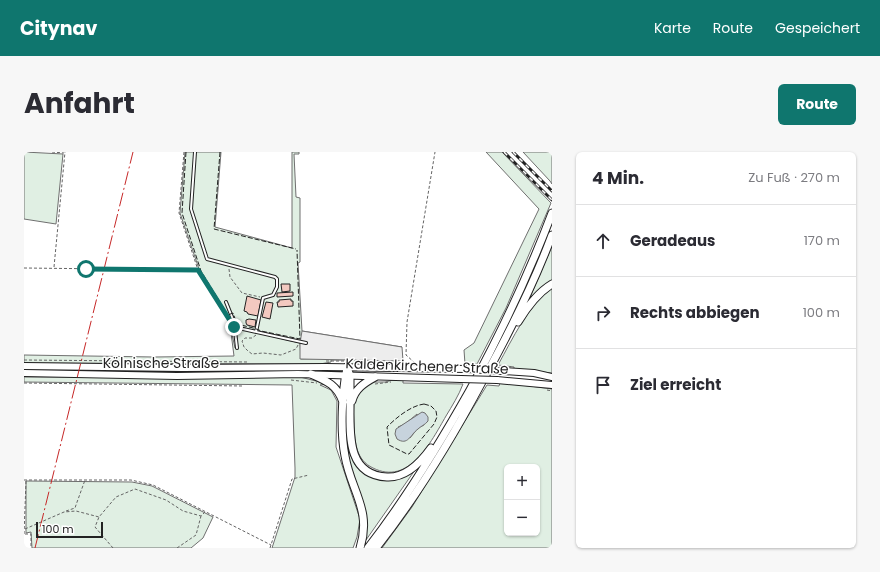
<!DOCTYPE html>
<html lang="de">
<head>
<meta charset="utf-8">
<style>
  body { margin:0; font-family:Poppins,sans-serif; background:#f7f7f7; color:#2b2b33 }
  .controls { position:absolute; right:12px; bottom:12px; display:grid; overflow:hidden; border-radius:6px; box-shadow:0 1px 3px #0004 }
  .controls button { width:36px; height:36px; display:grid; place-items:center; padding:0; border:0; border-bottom:1px solid #e1e1e2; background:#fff; color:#2b2b33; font:20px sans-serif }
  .scale { position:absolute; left:12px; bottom:10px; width:67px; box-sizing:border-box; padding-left:4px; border:2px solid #222; border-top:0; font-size:11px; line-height:14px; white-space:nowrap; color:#222; -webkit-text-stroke:3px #fff; paint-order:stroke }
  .stop { position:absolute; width:12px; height:12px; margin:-9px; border:3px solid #0f766e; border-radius:50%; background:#fff }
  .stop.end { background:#0f766e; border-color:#fff; box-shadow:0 1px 4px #0008 }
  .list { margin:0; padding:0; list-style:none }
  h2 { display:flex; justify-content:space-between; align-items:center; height:52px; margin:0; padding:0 16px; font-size:17px }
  h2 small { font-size:13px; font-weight:400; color:#7c7c81 }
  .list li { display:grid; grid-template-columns:26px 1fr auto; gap:12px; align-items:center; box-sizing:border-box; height:72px; padding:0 16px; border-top:1px solid #e1e1e2 }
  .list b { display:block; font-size:15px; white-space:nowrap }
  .list em { font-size:13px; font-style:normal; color:#7c7c81 }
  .icon { flex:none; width:22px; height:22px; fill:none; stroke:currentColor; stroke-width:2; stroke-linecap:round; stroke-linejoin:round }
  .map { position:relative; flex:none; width:528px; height:396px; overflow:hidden; border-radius:6px }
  header { display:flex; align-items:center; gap:24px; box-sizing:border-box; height:56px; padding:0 20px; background:#0f766e; color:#fff }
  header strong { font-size:19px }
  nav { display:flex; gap:22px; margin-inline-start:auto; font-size:14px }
  .intro { display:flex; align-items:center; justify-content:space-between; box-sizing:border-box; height:96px; padding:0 24px }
  h1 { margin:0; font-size:28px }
  .button { padding:10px 18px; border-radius:6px; background:#0f766e; color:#fff; font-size:14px; font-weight:700 }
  main { display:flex; gap:24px; padding:0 24px }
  aside { flex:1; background:#fff; border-radius:6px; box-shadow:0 1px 3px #0004 }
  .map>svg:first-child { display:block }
  .green { fill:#e0efe3; stroke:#6f6f6f; fill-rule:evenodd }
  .parking { fill:#ededed; stroke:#6f6f6f }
  .water { fill:#c7d3dd; stroke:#6f6f6f }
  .building { fill:#f3c9c0; stroke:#222 }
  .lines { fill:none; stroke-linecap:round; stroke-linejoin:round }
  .lane-casing { stroke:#222; stroke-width:4 }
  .primary-casing { stroke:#222; stroke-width:8 }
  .highway-casing { stroke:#222; stroke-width:9 }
  .path { stroke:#646464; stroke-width:1; stroke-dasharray:3 2; stroke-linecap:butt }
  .lane { stroke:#fff; stroke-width:2 }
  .primary { stroke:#fff; stroke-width:6 }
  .highway { stroke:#fff; stroke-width:7 }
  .rail-casing { stroke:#222; stroke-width:3 }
  .rail { stroke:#fff; stroke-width:1.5; stroke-dasharray:4.5; stroke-linecap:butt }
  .primary-bridge-casing { stroke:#222; stroke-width:8; stroke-linecap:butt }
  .path-bridge { stroke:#646464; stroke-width:1; stroke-dasharray:3 2; stroke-linecap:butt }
  .primary-bridge { stroke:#fff; stroke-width:6 }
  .fence { stroke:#222; stroke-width:1; stroke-dasharray:5 2; stroke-linecap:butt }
  .power { stroke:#c62828; stroke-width:1; stroke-dasharray:14 3 2 3; stroke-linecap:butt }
  .route { stroke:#0f766e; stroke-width:5 }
  .labels { text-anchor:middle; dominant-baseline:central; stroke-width:3; stroke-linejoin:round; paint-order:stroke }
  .street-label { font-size:14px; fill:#222; stroke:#fff }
</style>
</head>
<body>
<header>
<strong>Citynav</strong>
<nav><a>Karte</a><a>Route</a><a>Gespeichert</a></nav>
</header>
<div class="intro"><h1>Anfahrt</h1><a class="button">Route</a></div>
<main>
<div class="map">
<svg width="528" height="396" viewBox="0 0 528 396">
  <rect width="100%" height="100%" fill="#fff"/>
  <path class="green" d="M 0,0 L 39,2 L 32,72 L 0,67 Z
    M 161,0 L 197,0 L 191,75 L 268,96 L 268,0 L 275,0 L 275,2 L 270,2 L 272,45 L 276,46 L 276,110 L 274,111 L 278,179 L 378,195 L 278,187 L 277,189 L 212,174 L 209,171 L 176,120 L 156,61 Z
    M 462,0 L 478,0 L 527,51 L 482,156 L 453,212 L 441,212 L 440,198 L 450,191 L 515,57 Z
    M 499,0 L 528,0 L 528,32 L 526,29 Z
    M 528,94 L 528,130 L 504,150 Z
    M 528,136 L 528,221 L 490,217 L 490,215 L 474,213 C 489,186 503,155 528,136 Z
    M 206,173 L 211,196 L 214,196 L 212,182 L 216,177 L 276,191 L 277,207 L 320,206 L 320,208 L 307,208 L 307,210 L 296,212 L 0,211 L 0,203 L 130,205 L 210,204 Z
    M 324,205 L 378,206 L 379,213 L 327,213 L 324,211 Z
    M 0,217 L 276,218 L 276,220 L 0,219 Z
    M 0,225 L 276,225 L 304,232 L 296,233 L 307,238 L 313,249 L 312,295 L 336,367 L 333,385 L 329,396 L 248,396 L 271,325 L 271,316 L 268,233 L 0,230 Z
    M 369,228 L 379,228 L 379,231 L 439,232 C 435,243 428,254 422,264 C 407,290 385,334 349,316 C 332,308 331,291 330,274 C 330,264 328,250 333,241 C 336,237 341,233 344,230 L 361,230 ZM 393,262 L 400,273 L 394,276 L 386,286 L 374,275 L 381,272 Z
    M 476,231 L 506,234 L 528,237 L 528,396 L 358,396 L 388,355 L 463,233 L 475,234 ZM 483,315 L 513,315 L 513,381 L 483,381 Z
    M 322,293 L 331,313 L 345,322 L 355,326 L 391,318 L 342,388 L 342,362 L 326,315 Z
    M 2,329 L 108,330 L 128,334 L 189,365 L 179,386 L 167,396 L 8,396 L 7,380 L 2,381 Z"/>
  <path class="parking" d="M 278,179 L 378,195 L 379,209 L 276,207 L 276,191 Z"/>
  <path class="water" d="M 398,260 L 401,261 L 404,265 L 404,269 C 401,273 397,274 394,277 C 386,283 384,294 373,287 L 371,282 L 372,277 Z"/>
  <path class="building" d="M 257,132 L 266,132 L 266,139 L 258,140 Z
    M 269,140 L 269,144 L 253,145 L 253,141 Z
    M 223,144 L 237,148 L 234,164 L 224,162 L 223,160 L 220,159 Z
    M 267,147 L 267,149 L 269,149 L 269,154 L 254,155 L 253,150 L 255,150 L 255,148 Z
    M 242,150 L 249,151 L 246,167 L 238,165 Z
    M 225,167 L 232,168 L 231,175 L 223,173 L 222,171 L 222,168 Z"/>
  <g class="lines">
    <defs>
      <path id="lane" d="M 171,0 L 167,57 L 183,107 L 251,125 L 253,127 L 253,135 L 249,143 L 239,146 L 232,180
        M 202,150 L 210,170 L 213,196
        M 210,175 L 282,191"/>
      <path id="primary" d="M 0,214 L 159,216 L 302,215 L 443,217
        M 479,219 L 510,221 L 528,225
        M 0,221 L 153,224 L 274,222 L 437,227
        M 473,228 L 528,233"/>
      <path id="highway" d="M 494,170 C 503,155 513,141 528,132
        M 323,215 L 326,224 C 326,234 326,245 326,255 C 326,283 323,323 363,325 C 382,326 397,310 407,296
        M 323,216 C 318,241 316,279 321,304 C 327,339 348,358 336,396
        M 287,222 C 303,229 313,233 319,250
        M 328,249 C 331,237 340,231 351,225
        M 344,396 C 382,347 415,293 446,238 C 477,181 505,122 528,61
        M 352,396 C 393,344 427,288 458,230 C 484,183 509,134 528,83"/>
    </defs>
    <use href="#lane" class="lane-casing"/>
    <use href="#primary" class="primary-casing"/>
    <use href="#highway" class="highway-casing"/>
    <path class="path" d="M 28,0 L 40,1
      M 160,0 L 155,61 L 174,118 L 205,167
      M 30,115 L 41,0
      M 0,116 L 173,118
      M 205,117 L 206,125 L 218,141 L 236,145
      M 232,183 L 228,186 L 221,186 L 218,189 L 220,195 L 224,199 L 228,202 L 239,201 L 257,203 L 272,197 L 274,193
      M 0,208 L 223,210
      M 302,209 L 323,209
      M 391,211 L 382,203 L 383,170 L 411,0
      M 267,228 L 293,231
      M 0,231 L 219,234
      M 351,232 L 367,230
      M 523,238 L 528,239
      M 0,328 L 107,328 L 129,333 L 247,393
      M 42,359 L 51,356 L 52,353 L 61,328
      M 1,377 L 40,360 L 52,359 L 75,365
      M 0,382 L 2,329
      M 1,382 L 7,382 L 7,396
      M 89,396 L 71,375 L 75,365 L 92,345 L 111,337 L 142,348 L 159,359 L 177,364 L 181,360
      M 153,396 L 172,383 L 177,364
      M 246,396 L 268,327 L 285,323"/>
    <use href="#lane" class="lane"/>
    <use href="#primary" class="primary"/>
    <use href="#highway" class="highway"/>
    <defs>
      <path id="rail" d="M 480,0 L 528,48
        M 489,0 L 528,39"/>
    </defs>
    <use href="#rail" class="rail-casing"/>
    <use href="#rail" class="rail"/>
    <defs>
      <path id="primary-bridge" d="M 443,217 L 479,219
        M 437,227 L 473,228"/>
    </defs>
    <use href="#primary-bridge" class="primary-bridge-casing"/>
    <path class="path-bridge" d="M 481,214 L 487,215"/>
    <use href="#primary-bridge" class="primary-bridge"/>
    <path class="fence" d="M 162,0 L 158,61 L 177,119 L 204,163 L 209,161 L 213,172 C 220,174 232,176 237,179 L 276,187 L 273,98
      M 196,0 L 190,77 L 272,97
      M 400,252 L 407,254 L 412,259 L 413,265 L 410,272 L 385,302 L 383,302 L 365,293 L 363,275 C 372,266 386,254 400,252 Z"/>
    <path class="power" d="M 11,396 L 109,0"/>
  </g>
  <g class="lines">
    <path class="route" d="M 62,117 L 174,118 L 210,175"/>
  </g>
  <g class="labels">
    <g class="street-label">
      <text x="137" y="211">Kölnische Straße</text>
      <text transform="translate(403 214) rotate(2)">Kaldenkirchener Straße</text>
    </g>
  </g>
</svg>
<div class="controls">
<button>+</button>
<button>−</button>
</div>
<div class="scale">100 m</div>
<div class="stop" style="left:62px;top:117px"></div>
<div class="stop end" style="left:210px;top:175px"></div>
</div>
<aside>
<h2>4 Min.<small>Zu Fuß · 270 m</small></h2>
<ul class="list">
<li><svg class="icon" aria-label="ahead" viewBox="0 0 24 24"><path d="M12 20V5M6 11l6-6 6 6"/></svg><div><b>Geradeaus</b></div><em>170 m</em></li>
<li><svg class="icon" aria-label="right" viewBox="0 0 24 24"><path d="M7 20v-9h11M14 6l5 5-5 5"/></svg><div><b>Rechts abbiegen</b></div><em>100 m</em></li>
<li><svg class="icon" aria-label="arrive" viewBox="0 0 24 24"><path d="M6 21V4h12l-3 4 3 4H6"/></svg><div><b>Ziel erreicht</b></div></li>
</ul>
</aside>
</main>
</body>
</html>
